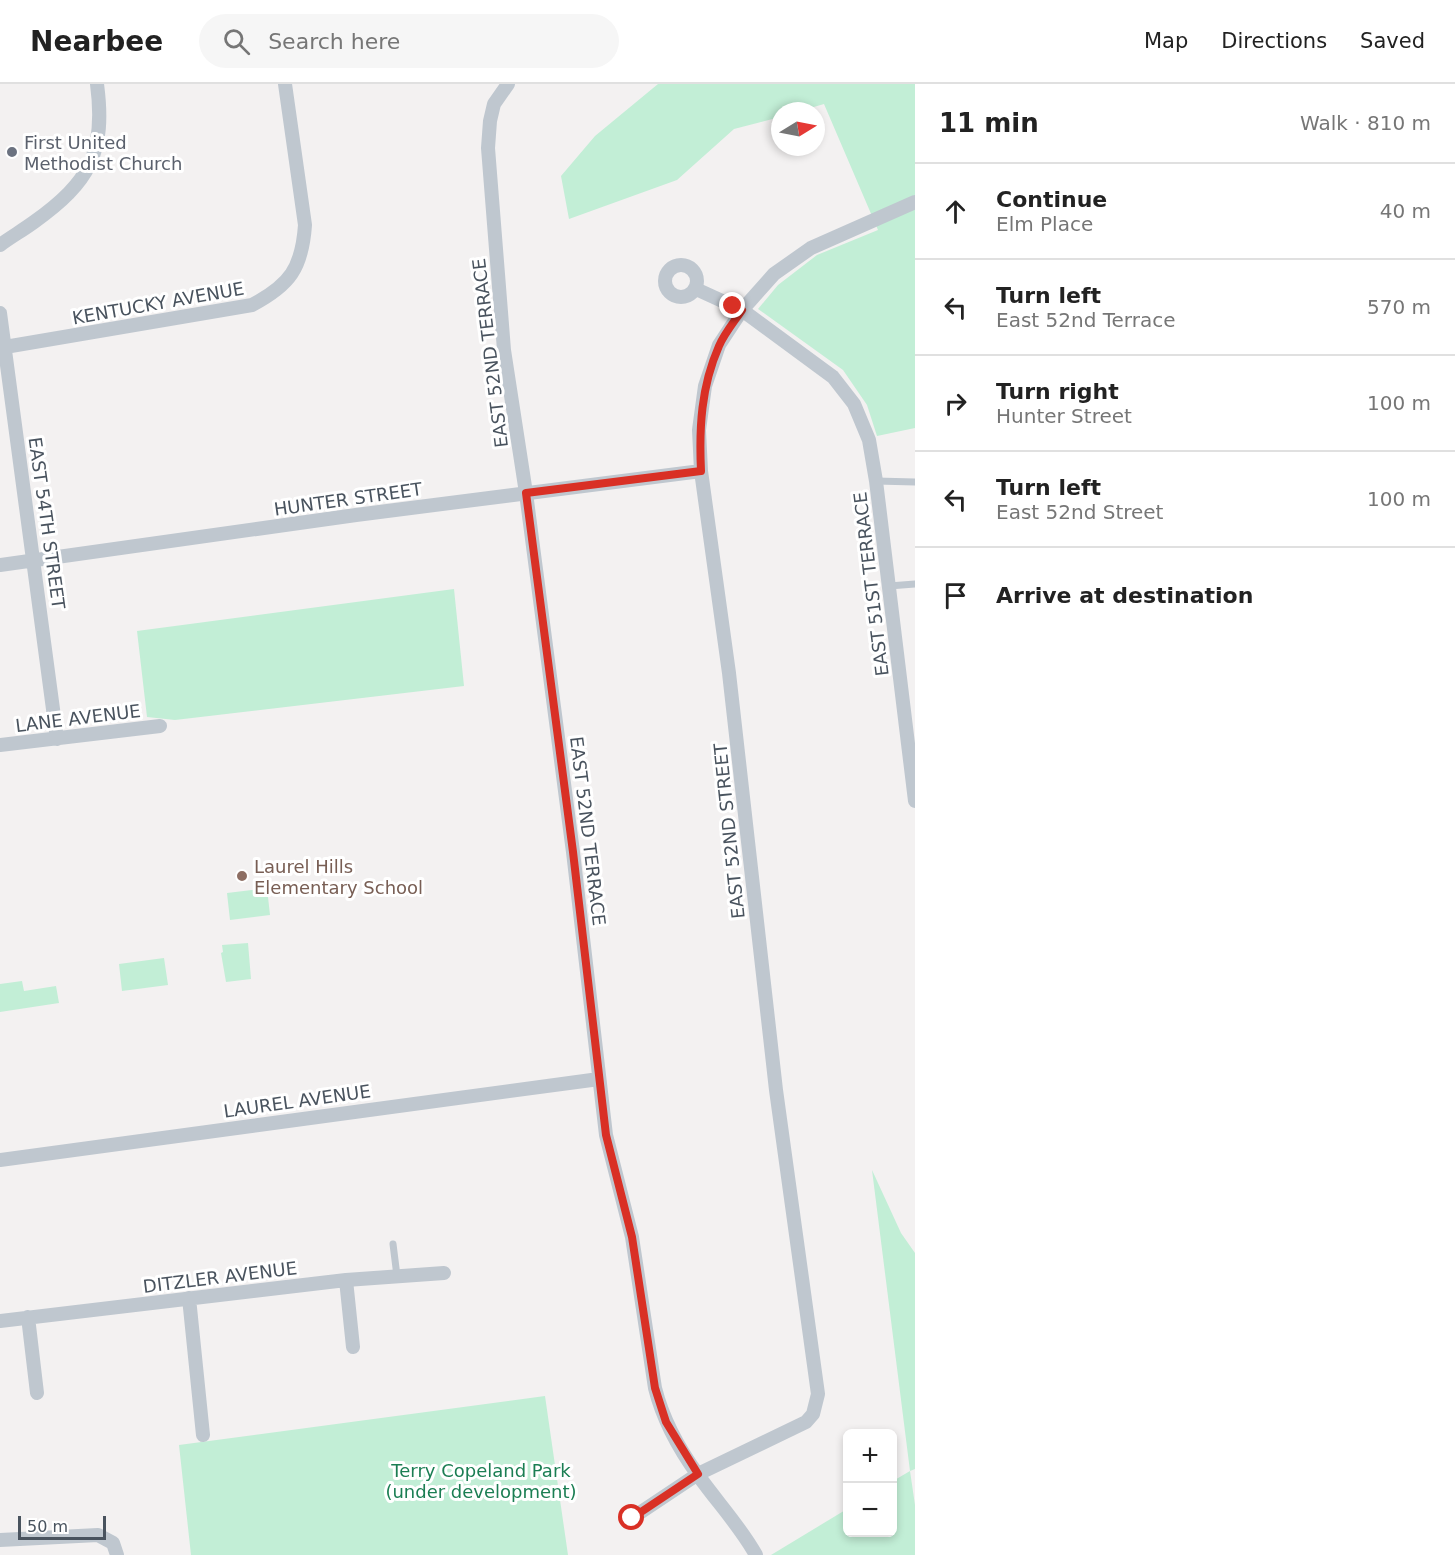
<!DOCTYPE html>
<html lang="en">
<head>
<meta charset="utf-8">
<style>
  body { margin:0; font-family:"DejaVu Sans",sans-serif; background:#f6f6f6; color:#222 }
  .controls { position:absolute; right:18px; bottom:18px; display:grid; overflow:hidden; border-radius:9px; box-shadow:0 3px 9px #0003 }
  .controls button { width:54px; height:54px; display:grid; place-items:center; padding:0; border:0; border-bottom:2px solid #e0e0e0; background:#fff; color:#222; font:30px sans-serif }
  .compass { position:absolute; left:771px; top:18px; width:54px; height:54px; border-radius:50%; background:#fff; box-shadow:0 3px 9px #0003; rotate:80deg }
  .scale { position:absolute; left:18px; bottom:15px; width:88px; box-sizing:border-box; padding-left:6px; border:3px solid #49535e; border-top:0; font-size:16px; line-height:21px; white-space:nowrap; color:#49535e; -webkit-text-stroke:4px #fff; paint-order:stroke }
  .stop { position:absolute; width:18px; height:18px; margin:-14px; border:4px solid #d93025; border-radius:50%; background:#fff }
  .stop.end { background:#d93025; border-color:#fff; box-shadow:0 2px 6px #0008 }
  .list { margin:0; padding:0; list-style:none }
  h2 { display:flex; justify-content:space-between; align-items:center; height:78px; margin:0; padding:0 24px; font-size:26px }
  h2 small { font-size:20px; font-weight:400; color:#767676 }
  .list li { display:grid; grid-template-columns:39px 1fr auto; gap:18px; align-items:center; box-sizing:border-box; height:96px; padding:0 24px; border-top:2px solid #e0e0e0 }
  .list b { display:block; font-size:22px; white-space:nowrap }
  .list p { margin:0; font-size:20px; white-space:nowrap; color:#767676 }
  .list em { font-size:20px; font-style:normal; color:#767676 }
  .icon { flex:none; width:33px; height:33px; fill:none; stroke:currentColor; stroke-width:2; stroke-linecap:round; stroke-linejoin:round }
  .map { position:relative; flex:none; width:915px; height:1471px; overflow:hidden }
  header { display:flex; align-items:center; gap:36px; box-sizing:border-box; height:84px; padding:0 30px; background:#fff; border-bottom:2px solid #e0e0e0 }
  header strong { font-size:28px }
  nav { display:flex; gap:33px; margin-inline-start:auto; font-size:21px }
  .search { width:420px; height:54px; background:#f6f6f6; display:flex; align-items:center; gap:15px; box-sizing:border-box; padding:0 21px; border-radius:33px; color:#767676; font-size:22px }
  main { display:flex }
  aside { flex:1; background:#fff }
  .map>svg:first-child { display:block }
  .green { fill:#c2eed6 }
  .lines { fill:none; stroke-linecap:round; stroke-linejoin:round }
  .service { stroke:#bfc7cf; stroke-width:7 }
  .minor { stroke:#bfc7cf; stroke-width:14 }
  .route { stroke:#d93025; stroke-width:8 }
  .worship-dot { fill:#6b7280; stroke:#fff; stroke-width:2 }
  .education-dot { fill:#8d6e63; stroke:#fff; stroke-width:2 }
  .labels { text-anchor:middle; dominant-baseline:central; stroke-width:6; stroke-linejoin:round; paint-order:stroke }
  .worship-label { font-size:18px; fill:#5b616d; stroke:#fff; text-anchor:start }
  .street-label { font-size:18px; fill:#49535e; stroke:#fff }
  .education-label { font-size:18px; fill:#785e54; stroke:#fff; text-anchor:start }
  .park-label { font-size:18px; fill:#1b7e53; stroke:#fff }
</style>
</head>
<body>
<header>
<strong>Nearbee</strong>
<div class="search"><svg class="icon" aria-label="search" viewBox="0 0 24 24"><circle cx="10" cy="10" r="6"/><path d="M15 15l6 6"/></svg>Search here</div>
<nav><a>Map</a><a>Directions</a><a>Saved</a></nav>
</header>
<main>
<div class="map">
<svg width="915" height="1471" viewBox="0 0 915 1471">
  <rect width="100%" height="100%" fill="#f3f1f1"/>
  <path class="green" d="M 658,0 L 915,0 L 915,344 L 877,352 L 867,321 L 843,286 L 758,225 L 778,201 L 817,171 L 878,146 L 824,20 L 800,27 L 780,27 L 780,33 L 734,45 L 677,96 L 569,135 L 561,92 L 595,52 Z
    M 454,505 L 464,602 L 175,636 L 147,633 L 137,547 Z
    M 267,804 L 270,831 L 230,836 L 227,809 Z
    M 248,859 L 251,895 L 226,898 L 221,869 L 223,868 L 222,861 Z
    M 164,874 L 168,901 L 122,907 L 119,880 Z
    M 22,897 L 24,907 L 56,902 L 59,919 L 0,928 L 0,900 Z
    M 872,1086 L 901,1149 L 915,1169 L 915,1385 L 910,1387 L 915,1421 L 915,1471 L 771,1471 L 847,1425 L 848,1448 L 892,1448 L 893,1397 L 910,1387 Z
    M 545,1312 L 568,1471 L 191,1471 L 179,1361 Z"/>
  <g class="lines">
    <path class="service" d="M 876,397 L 915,398
      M 889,502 L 915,500
      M 393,1160 L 397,1192"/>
    <path class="minor" d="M 508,0 L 494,20 L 490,37 L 488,64 L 504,266 L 526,409 L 573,768 L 606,1051 L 632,1153 L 655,1304 C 663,1336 679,1365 698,1391 C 717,1418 740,1442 756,1471
      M 0,161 C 11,153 23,146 34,138 C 90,98 106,68 97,0
      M665 197a16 16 0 1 1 32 0a16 16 0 1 1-32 0Z
      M 696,205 L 742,226 L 833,293 L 854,320 L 869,356 L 876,397 L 915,717
      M 0,229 L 57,655
      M 5,263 L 252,221 C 290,201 302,184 305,141 L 285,0
      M 0,481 L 356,431 L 701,387
      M 0,661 L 160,642
      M 0,1076 L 599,995
      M 346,1196 L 353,1263
      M 189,1214 L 203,1351
      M 28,1233 L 37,1309
      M 0,1237 L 346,1196 L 444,1189
      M 632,1434 L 698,1390 L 806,1338 L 813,1330 L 818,1310 L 776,1006 L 729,589 L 701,387 L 699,346 L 705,302 L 719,261 L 742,226 L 774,190 L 811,164 L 915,118
      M 0,1456 L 98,1451 L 113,1459 L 117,1471"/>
  </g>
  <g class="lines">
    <path class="route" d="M 632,1434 L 698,1390 L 666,1338 L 655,1304 L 632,1153 L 606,1051 L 573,768 L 526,409 L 701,387 C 699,344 701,303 719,262 C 724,250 734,238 742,226 L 733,222"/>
  </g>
  <circle class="worship-dot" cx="12" cy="68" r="6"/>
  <circle class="education-dot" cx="242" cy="792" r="6"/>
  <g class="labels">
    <g class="worship-label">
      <text x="24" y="58">First United<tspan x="24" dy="21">Methodist Church</tspan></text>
    </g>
    <g class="street-label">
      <text transform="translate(158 219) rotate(-10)">KENTUCKY AVENUE</text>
      <text transform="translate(490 269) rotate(-97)">EAST 52ND TERRACE</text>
      <text transform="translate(348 415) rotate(-8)">HUNTER STREET</text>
      <text transform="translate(47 439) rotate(82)">EAST 54TH STREET</text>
      <text transform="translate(871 500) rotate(-97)">EAST 51ST TERRACE</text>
      <text transform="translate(78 634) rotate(-7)">LANE AVENUE</text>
      <text transform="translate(588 747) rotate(83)">EAST 52ND TERRACE</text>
      <text transform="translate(729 747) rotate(-96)">EAST 52ND STREET</text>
      <text transform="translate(297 1017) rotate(-8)">LAUREL AVENUE</text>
      <text transform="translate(220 1193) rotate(-7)">DITZLER AVENUE</text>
    </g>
    <g class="education-label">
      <text x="254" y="782">Laurel Hills<tspan x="254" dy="21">Elementary School</tspan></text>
    </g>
    <g class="park-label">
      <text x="481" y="1386">Terry Copeland Park<tspan x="481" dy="21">(under development)</tspan></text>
    </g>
  </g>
</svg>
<div class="controls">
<button>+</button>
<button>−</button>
</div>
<svg class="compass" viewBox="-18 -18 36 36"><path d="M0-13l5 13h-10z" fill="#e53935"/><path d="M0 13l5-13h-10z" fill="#767676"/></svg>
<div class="scale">50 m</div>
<div class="stop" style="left:632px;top:1434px"></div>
<div class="stop end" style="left:733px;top:222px"></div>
</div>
<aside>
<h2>11 min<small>Walk · 810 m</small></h2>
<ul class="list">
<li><svg class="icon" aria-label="ahead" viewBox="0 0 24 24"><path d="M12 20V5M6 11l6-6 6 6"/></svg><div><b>Continue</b><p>Elm Place</p></div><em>40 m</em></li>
<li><svg class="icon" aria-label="left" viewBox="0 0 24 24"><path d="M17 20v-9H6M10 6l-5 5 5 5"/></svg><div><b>Turn left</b><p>East 52nd Terrace</p></div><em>570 m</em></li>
<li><svg class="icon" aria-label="right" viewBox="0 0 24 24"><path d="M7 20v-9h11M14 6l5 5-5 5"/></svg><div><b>Turn right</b><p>Hunter Street</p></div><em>100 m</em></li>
<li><svg class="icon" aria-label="left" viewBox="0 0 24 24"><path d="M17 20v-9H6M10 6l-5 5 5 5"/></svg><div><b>Turn left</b><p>East 52nd Street</p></div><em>100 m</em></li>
<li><svg class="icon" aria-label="arrive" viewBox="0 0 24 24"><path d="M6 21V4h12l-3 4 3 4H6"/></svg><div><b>Arrive at destination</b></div></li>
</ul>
</aside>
</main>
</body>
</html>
